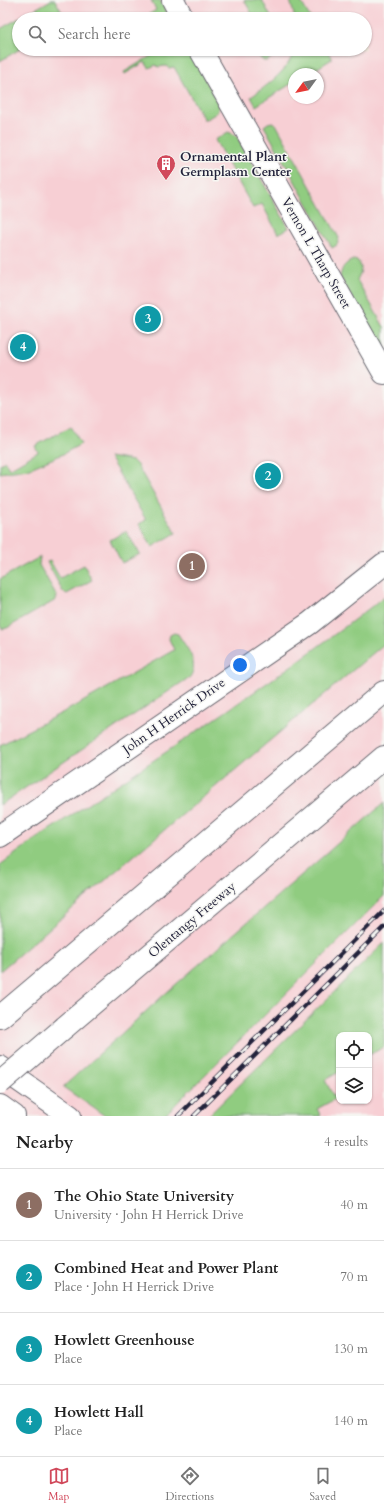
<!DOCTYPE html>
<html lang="en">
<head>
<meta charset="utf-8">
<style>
  body { margin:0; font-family:Cardo,serif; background:#f2f2f2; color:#222 }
  .controls { position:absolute; right:12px; bottom:12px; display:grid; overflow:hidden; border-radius:8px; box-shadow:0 1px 3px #0004 }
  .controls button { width:36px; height:36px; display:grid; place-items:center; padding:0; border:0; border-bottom:1px solid #e0e0e0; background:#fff; color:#222; font:20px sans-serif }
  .compass { position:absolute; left:288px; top:68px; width:36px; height:36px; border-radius:50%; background:#fff; box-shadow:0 1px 3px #0004; rotate:237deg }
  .you { position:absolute; left:240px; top:665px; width:14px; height:14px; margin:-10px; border:3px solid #fff; border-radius:50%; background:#1a73e8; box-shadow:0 0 0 6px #1a73e833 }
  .badge { display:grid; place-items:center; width:26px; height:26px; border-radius:50%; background:#d1495b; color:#fff; font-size:13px; font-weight:700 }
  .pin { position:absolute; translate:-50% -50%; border:2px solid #fff; box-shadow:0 1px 4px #0006 }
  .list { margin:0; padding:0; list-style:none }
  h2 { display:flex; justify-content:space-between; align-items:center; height:52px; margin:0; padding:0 16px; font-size:17px }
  h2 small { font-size:13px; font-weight:400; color:#767676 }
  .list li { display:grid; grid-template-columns:26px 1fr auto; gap:12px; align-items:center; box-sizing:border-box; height:72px; padding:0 16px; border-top:1px solid #e0e0e0 }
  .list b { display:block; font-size:15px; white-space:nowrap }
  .list p { margin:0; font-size:13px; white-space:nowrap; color:#767676 }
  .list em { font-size:13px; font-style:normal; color:#767676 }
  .icon { flex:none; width:22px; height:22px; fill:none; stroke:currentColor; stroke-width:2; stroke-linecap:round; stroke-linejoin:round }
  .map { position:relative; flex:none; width:384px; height:1116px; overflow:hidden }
  .search { position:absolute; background:#fff; box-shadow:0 1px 3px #0004; left:12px; right:12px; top:12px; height:44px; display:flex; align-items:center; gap:10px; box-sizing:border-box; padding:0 14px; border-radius:22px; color:#767676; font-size:15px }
  .sheet { height:340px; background:#fff }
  nav { display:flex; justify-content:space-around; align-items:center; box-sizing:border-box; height:56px; border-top:1px solid #e0e0e0; background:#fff; font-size:11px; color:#767676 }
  nav a { display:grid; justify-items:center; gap:2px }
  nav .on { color:#d1495b }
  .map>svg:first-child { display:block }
  .built { fill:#f7cfd4; fill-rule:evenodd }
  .green { fill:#90cc80; stroke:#59775e }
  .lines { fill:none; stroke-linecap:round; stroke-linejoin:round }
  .minor-casing { stroke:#6a6870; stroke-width:24 }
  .highway-casing { stroke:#6a6870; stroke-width:24 }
  .minor { stroke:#fff; stroke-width:22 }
  .highway { stroke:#fff; stroke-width:22 }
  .rail-casing { stroke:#22223b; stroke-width:4.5 }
  .rail { stroke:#f6f6f2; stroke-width:3; stroke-dasharray:9; stroke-linecap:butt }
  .highway-bridge-casing { stroke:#6a6870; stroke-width:24; stroke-linecap:butt }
  .highway-bridge { stroke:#fff; stroke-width:22 }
  .labels { text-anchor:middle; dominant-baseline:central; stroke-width:3; stroke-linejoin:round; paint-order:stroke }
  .poi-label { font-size:13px; font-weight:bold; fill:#22223b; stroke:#f6f6f2; text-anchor:start }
  .street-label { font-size:13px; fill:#22223b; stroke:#f6f6f2 }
</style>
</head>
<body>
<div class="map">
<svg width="384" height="1116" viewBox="0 0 384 1116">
  <rect width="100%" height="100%" fill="#f6f6f2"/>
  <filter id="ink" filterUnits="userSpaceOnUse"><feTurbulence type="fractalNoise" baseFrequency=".025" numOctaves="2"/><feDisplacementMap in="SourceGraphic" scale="8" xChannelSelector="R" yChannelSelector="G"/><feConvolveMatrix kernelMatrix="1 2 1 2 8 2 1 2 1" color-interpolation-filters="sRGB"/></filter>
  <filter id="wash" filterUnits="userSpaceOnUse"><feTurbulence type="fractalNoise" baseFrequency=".012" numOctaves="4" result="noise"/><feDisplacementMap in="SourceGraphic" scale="16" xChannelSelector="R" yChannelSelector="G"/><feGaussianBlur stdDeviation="0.9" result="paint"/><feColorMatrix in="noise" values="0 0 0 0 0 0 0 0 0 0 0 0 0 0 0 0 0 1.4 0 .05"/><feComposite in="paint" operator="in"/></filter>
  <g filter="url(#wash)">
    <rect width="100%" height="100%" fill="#efe9d3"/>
    <path class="built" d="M 0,0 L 384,0 L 384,1116 L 0,1116 ZM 19,19 L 365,19 L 365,49 L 19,49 ZM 294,74 L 318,74 L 318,98 L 294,98 ZM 339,1035 L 369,1035 L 369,1101 L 339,1101 Z"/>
    <path class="green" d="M 51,0 L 55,0 L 66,19 L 19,19 L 19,49 L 20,49 L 0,61 L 0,29 Z
      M 151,0 L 160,0 L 169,16 L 167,19 L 143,19 L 143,18 L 156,10 Z
      M 244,0 L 262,0 L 272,19 L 255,19 Z
      M 290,0 L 300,0 L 311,19 L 295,19 Z
      M 166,49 L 189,49 L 219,104 C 220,114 211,116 204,120 L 174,67 L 169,68 L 166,66 L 158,67 L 156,65 L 149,68 L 145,62 L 125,74 L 124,72 L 159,51 Z
      M 260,49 L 275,49 L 271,58 L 267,61 L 263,61 L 257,54 Z
      M 294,49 L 328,49 L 329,51 L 328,52 L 332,59 L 308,74 L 294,74 L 294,82 L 256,106 L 251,97 C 266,86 291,69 294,49 Z
      M 272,122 L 276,124 L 339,238 L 337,245 L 332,248 L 264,126 L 268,123 Z
      M 228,132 L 236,135 L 289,228 L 278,234 L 262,204 L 253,208 L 215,140 Z
      M 353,260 L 358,261 C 363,268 361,272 357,280 L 384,327 L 384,356 L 340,277 C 342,267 344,264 353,260 Z
      M 71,426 L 81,444 L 61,455 L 28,469 L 0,473 L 0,464 L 5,461 L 9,469 L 38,452 L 35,446 Z
      M 109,457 L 133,461 L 137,465 L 176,533 L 152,547 L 139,524 L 146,520 Z
      M 126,531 L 140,554 L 122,563 L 110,540 Z
      M 40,557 L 39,565 L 57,596 L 56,600 L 7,628 L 3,629 L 0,627 L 0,579 Z
      M 50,561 L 60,578 L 84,565 L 92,580 L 67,594 L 63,592 L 47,562 Z
      M 384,597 L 384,644 L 116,871 L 0,971 L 0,865 L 34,840 C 152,761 272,684 384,597 Z
      M 174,633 L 178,634 C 186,647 200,662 190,677 L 0,805 L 0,745 L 77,705 L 174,650 L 169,639 L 170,635 Z
      M 384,803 L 384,896 L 164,1116 L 105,1116 L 63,1087 L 166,993 Z
      M 384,943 L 384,1047 L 369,1055 L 369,1035 L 339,1035 L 339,1072 L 325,1080 L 335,1099 L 317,1109 L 321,1116 L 208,1116 Z"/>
  </g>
  <g filter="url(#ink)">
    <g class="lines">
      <defs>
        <path id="minor" d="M 173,0 L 183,19
          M 200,49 L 384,373
          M 0,836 L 310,623 L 384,564
          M 0,1067 L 70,1116
          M 0,1106 L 14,1116"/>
        <path id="highway" d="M 0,1017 L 384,692
          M 65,1027 L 384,757"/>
      </defs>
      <use href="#minor" class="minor-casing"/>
      <use href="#highway" class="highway-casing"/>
      <use href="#minor" class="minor"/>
      <use href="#highway" class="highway"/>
      <defs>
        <path id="rail" d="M 178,1116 L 384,911
          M 194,1116 L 384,927"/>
      </defs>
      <use href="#rail" class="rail-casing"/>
      <use href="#rail" class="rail"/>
      <defs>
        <path id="highway-bridge" d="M 0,1083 L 65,1027"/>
      </defs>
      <use href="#highway-bridge" class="highway-bridge-casing"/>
      <use href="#highway-bridge" class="highway-bridge"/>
    </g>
  </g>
  <defs>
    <symbol id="building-pin" viewBox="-11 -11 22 30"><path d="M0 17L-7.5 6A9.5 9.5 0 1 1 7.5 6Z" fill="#d1495b" stroke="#f6f6f2"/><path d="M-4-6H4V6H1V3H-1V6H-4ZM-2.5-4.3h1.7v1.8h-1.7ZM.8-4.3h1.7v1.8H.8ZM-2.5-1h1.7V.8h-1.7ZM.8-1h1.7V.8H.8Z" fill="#fff"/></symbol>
  </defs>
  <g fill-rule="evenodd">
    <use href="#building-pin" x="155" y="153" width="22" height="30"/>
  </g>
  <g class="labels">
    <g class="poi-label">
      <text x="180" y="157">Ornamental Plant<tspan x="180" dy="15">Germplasm Center</tspan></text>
    </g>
    <g class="street-label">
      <text transform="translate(316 253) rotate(60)">Vernon L Tharp Street</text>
      <text transform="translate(174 716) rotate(-35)">John H Herrick Drive</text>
      <text transform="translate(192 920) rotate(-40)">Olentangy Freeway</text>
    </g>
  </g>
</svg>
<div class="controls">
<button><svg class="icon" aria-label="locate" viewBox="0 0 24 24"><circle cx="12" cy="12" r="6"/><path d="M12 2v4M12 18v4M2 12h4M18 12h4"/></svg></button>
<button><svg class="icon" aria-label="layers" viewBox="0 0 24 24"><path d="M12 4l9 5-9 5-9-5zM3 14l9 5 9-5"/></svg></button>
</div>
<svg class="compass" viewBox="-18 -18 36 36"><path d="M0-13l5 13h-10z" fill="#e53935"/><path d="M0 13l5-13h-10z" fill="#767676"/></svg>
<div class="you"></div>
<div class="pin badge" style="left:192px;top:566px;background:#8d6e63">1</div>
<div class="pin badge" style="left:268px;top:476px;background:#0f9aa8">2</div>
<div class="pin badge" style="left:148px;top:319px;background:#0f9aa8">3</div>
<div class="pin badge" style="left:23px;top:347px;background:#0f9aa8">4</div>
<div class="search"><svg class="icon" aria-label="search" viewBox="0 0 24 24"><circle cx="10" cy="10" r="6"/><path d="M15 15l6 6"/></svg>Search here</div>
</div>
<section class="sheet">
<h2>Nearby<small>4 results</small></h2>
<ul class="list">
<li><span class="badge" style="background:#8d6e63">1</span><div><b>The Ohio State University</b><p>University · John H Herrick Drive</p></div><em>40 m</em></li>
<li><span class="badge" style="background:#0f9aa8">2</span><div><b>Combined Heat and Power Plant</b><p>Place · John H Herrick Drive</p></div><em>70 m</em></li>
<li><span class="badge" style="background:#0f9aa8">3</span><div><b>Howlett Greenhouse</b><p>Place</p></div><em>130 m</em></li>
<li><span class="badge" style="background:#0f9aa8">4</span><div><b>Howlett Hall</b><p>Place</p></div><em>140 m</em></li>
</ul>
</section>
<nav>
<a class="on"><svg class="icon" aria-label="map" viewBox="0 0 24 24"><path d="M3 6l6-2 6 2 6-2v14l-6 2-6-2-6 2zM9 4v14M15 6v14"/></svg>Map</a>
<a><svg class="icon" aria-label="directions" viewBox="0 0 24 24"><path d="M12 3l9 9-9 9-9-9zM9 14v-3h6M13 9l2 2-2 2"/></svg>Directions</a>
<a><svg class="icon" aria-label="saved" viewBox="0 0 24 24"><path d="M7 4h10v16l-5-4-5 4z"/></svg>Saved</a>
</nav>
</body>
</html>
